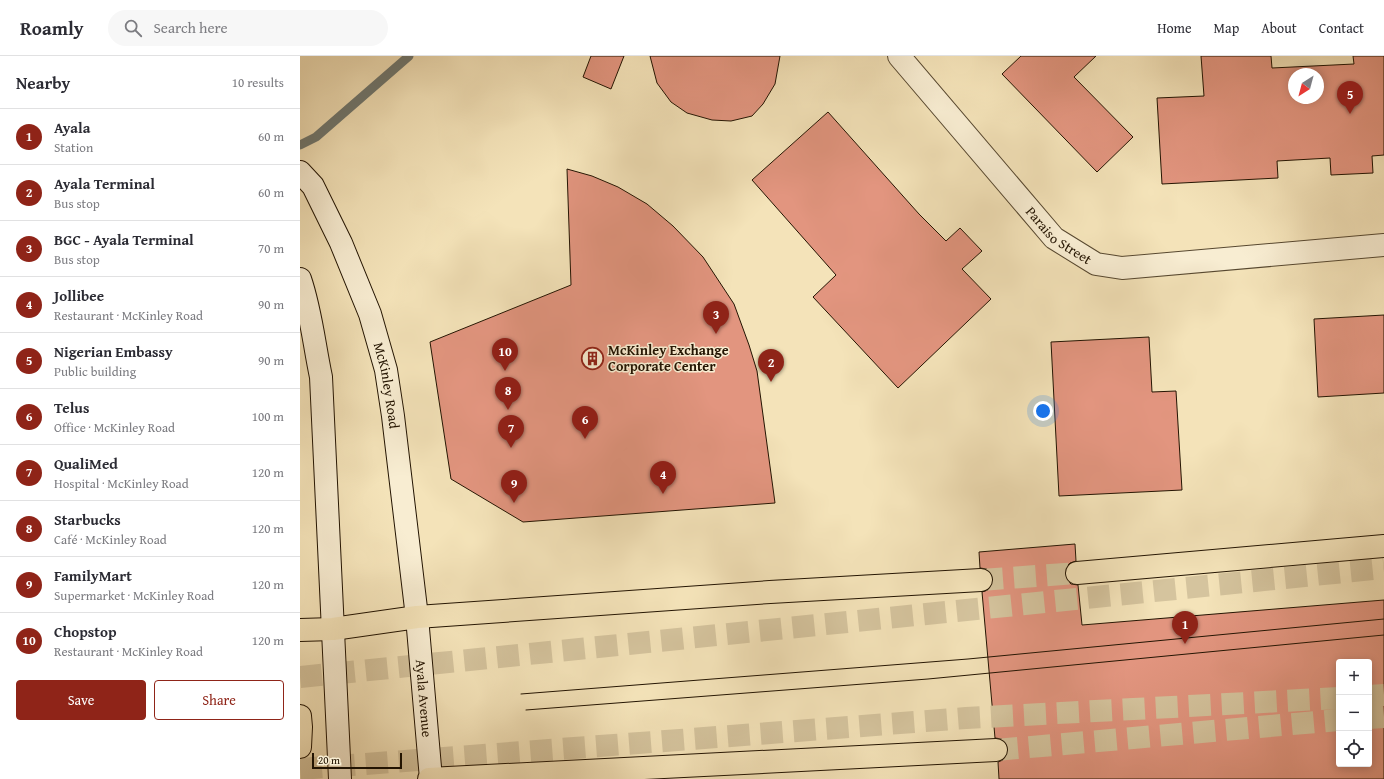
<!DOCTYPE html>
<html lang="en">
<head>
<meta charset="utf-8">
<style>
  body { margin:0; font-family:"Gentium Book Plus",serif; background:#f7f7f7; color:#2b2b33 }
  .controls { position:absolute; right:12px; bottom:12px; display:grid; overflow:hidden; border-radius:4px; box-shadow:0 2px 10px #0003 }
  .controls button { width:36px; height:36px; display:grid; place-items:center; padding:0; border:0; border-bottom:1px solid #e1e1e2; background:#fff; color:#2b2b33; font:20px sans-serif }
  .compass { position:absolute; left:988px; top:12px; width:36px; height:36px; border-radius:50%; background:#fff; box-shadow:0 2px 10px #0003; rotate:216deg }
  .scale { position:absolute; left:12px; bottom:10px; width:90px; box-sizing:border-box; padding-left:4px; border:2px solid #231402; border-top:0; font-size:11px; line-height:14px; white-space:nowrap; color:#231402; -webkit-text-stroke:3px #f8edd2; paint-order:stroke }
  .you { position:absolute; left:743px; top:355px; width:14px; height:14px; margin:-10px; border:3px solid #fff; border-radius:50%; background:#1a73e8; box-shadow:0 0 0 6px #1a73e833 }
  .badge { display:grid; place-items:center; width:26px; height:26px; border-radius:50%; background:#8f2418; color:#fff; font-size:13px; font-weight:700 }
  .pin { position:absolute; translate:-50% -33px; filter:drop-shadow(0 1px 2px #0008) }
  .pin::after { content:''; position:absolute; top:21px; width:14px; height:12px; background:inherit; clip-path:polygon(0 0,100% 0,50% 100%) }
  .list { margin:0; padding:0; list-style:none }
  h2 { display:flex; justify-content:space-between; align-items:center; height:52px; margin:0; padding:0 16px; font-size:17px }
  h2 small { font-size:13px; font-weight:400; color:#7c7c81 }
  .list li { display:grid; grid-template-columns:26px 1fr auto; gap:12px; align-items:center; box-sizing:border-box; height:56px; padding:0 16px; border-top:1px solid #e1e1e2 }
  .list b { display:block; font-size:15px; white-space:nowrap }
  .list p { margin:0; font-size:13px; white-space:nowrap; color:#7c7c81 }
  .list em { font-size:13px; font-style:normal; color:#7c7c81 }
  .actions { display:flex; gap:8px; padding:12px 16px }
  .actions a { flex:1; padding:9px 0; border:1px solid #8f2418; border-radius:4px; text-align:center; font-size:14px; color:#8f2418 }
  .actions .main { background:#8f2418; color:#fff }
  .icon { flex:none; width:22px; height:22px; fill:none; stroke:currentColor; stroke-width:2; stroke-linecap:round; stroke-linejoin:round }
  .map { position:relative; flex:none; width:1084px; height:723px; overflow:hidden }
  header { display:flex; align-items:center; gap:24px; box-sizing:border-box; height:56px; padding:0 20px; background:#fff; border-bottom:1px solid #e1e1e2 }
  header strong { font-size:19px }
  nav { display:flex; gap:22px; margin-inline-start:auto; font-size:14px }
  .search { width:280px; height:36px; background:#f7f7f7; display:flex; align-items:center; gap:10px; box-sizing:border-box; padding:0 14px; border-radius:22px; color:#7c7c81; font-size:15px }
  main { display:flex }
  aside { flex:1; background:#fff }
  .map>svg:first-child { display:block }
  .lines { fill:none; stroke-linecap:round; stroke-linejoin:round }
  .stream { stroke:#6f7871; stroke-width:9 }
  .building { fill:#e2957f; stroke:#231402; fill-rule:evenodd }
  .primary-tunnel { stroke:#d5c49e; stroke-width:22; stroke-dasharray:22 11; stroke-linecap:butt }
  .trunk-tunnel { stroke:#d5c49e; stroke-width:22; stroke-dasharray:22 11; stroke-linecap:butt }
  .minor-casing { stroke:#574830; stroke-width:24 }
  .secondary-casing { stroke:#231402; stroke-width:24 }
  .trunk-casing { stroke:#231402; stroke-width:24 }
  .minor { stroke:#f8edd2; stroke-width:22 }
  .secondary { stroke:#f8edd2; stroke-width:22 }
  .trunk { stroke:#f4e3b9; stroke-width:22 }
  .tram { stroke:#231402; stroke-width:1 }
  .labels { text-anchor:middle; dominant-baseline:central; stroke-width:3; stroke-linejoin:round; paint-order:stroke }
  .street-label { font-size:14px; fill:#231402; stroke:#f8edd2 }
  .poi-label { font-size:14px; font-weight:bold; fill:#231402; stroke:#f8edd2; text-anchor:start }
</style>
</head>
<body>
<header>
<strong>Roamly</strong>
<div class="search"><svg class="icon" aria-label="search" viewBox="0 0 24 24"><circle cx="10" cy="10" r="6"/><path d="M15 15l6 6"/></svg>Search here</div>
<nav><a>Home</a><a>Map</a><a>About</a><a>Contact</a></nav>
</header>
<main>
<aside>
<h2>Nearby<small>10 results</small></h2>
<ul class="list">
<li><span class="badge">1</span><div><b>Ayala</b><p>Station</p></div><em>60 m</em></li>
<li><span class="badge">2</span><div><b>Ayala Terminal</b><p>Bus stop</p></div><em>60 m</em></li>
<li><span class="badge">3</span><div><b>BGC - Ayala Terminal</b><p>Bus stop</p></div><em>70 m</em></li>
<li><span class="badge">4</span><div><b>Jollibee</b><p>Restaurant · McKinley Road</p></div><em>90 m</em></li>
<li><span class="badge">5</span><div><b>Nigerian Embassy</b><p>Public building</p></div><em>90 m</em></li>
<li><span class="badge">6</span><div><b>Telus</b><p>Office · McKinley Road</p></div><em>100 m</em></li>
<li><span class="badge">7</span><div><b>QualiMed</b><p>Hospital · McKinley Road</p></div><em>120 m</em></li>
<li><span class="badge">8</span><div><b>Starbucks</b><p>Café · McKinley Road</p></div><em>120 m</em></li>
<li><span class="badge">9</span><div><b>FamilyMart</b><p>Supermarket · McKinley Road</p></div><em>120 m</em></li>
<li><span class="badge">10</span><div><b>Chopstop</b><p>Restaurant · McKinley Road</p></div><em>120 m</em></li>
</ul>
<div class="actions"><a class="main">Save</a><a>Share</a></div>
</aside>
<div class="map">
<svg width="1084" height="723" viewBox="0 0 1084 723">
  <rect width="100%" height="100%" fill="#f4e3b9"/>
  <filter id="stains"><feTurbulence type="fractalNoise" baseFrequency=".005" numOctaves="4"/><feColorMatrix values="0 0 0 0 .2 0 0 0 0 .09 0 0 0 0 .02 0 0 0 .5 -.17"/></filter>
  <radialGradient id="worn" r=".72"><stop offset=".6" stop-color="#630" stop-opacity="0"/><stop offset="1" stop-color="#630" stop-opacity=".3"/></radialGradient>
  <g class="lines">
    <path class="stream" d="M 0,89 L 16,81 L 109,0"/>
  </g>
  <path class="building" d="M 291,0 L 324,0 L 311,33 L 283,21 Z
    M 350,0 L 480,0 L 475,28 L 463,48 L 452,60 L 431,65 L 412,64 L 387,57 L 371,46 L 357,27 Z
    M 721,0 L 796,0 L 774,21 L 833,81 L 797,116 L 702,18 Z
    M 901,0 L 971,0 L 972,12 L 1054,8 L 1053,0 L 1084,0 L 1084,99 L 1072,100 L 1073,117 L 1031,119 L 1030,102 L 977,105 L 978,122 L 862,128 L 857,42 L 904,40 ZM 994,18 L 1018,18 L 1018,42 L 994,42 Z
    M 528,56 L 619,158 L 646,185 L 660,172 L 682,195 L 662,213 L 691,243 L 598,332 L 513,241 L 536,219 L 452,124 Z
    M 267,113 L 292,120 L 318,131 L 347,148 L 373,170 L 403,201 L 434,248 L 449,289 L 457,315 L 475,447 L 223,466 L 151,423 L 130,286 L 271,229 Z
    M 1084,259 L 1084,337 L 1018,341 L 1014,263 Z
    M 849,281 L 852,336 L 876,335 L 882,434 L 759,440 L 751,286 Z
    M 775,488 L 776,505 L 770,507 L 766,511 L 765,518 L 767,524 L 771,528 L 778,529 L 782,569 L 1084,544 L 1084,723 L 699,723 L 698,706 L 703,704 L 707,700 L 708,693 L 706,687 L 702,683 L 695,682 L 682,536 L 688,534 L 692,530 L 693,523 L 691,517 L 687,513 L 680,512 L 679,496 ZM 1039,606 L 1069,606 L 1069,708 L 1039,708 Z"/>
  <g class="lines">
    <path class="primary-tunnel" d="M 681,524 L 777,517"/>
    <path class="trunk-tunnel" d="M 0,621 L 1084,512
      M 1069,640 L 1084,639
      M 1069,662 L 1084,661
      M 696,694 L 1039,664
      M 0,713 L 666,662 L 1039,642"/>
    <defs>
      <g id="minor">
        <path id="s1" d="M 599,0 L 754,182 L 796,208 L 822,212 L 1084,189"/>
      </g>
      <g id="secondary">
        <path id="s2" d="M 0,116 L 13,130 L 41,187 L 70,258 L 86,314 L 93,360 L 117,561 L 131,723"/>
        <path d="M 0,223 C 11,255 14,288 21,321 L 40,723"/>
      </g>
      <path id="trunk" d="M 777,517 L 1084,490
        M 0,574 L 33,573 L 117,561 L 470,536 L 681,524
        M 0,660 L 1,671 L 0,691
        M 129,723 L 696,694"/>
    </defs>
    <use href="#minor" class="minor-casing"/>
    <use href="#secondary" class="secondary-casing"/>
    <use href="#trunk" class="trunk-casing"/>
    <use href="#minor" class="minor"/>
    <use href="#secondary" class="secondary"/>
    <use href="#trunk" class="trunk"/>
    <path class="tram" d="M 221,638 L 668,603 L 1084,563
      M 226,654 L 628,623 L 1084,579"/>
  </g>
  <defs>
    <symbol id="building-ring" viewBox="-11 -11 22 22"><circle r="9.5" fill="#f8edd2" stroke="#8f2418" stroke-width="1.5"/><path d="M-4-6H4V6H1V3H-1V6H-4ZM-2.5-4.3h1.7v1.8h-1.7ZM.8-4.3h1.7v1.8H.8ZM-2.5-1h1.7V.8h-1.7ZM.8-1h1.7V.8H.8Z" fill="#8f2418"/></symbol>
  </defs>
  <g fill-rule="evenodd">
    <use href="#building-ring" x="280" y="290" width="25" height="25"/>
  </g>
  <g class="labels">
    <g class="street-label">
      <text stroke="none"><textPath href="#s1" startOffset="241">Paraiso Street</textPath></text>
      <text stroke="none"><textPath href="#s2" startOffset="233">McKinley Road</textPath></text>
      <text stroke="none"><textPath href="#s2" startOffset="548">Ayala Avenue</textPath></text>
    </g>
    <g class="poi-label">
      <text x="308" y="294">McKinley Exchange<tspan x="308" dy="16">Corporate Center</tspan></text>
    </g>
  </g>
  <rect width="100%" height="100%" filter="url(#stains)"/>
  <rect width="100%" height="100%" fill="url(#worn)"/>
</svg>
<div class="controls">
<button>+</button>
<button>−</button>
<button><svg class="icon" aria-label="locate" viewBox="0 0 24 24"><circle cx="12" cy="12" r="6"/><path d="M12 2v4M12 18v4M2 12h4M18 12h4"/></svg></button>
</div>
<svg class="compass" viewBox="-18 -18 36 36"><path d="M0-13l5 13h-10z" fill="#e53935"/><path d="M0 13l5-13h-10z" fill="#7c7c81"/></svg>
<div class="scale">20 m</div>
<div class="you"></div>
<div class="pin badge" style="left:885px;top:588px">1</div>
<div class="pin badge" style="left:471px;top:326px">2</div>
<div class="pin badge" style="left:416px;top:278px">3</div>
<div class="pin badge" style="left:363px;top:438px">4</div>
<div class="pin badge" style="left:1050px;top:58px">5</div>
<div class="pin badge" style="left:285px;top:383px">6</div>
<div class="pin badge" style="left:211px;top:392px">7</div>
<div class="pin badge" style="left:208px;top:354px">8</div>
<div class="pin badge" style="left:214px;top:447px">9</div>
<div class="pin badge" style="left:205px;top:315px">10</div>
</div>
</main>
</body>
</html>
